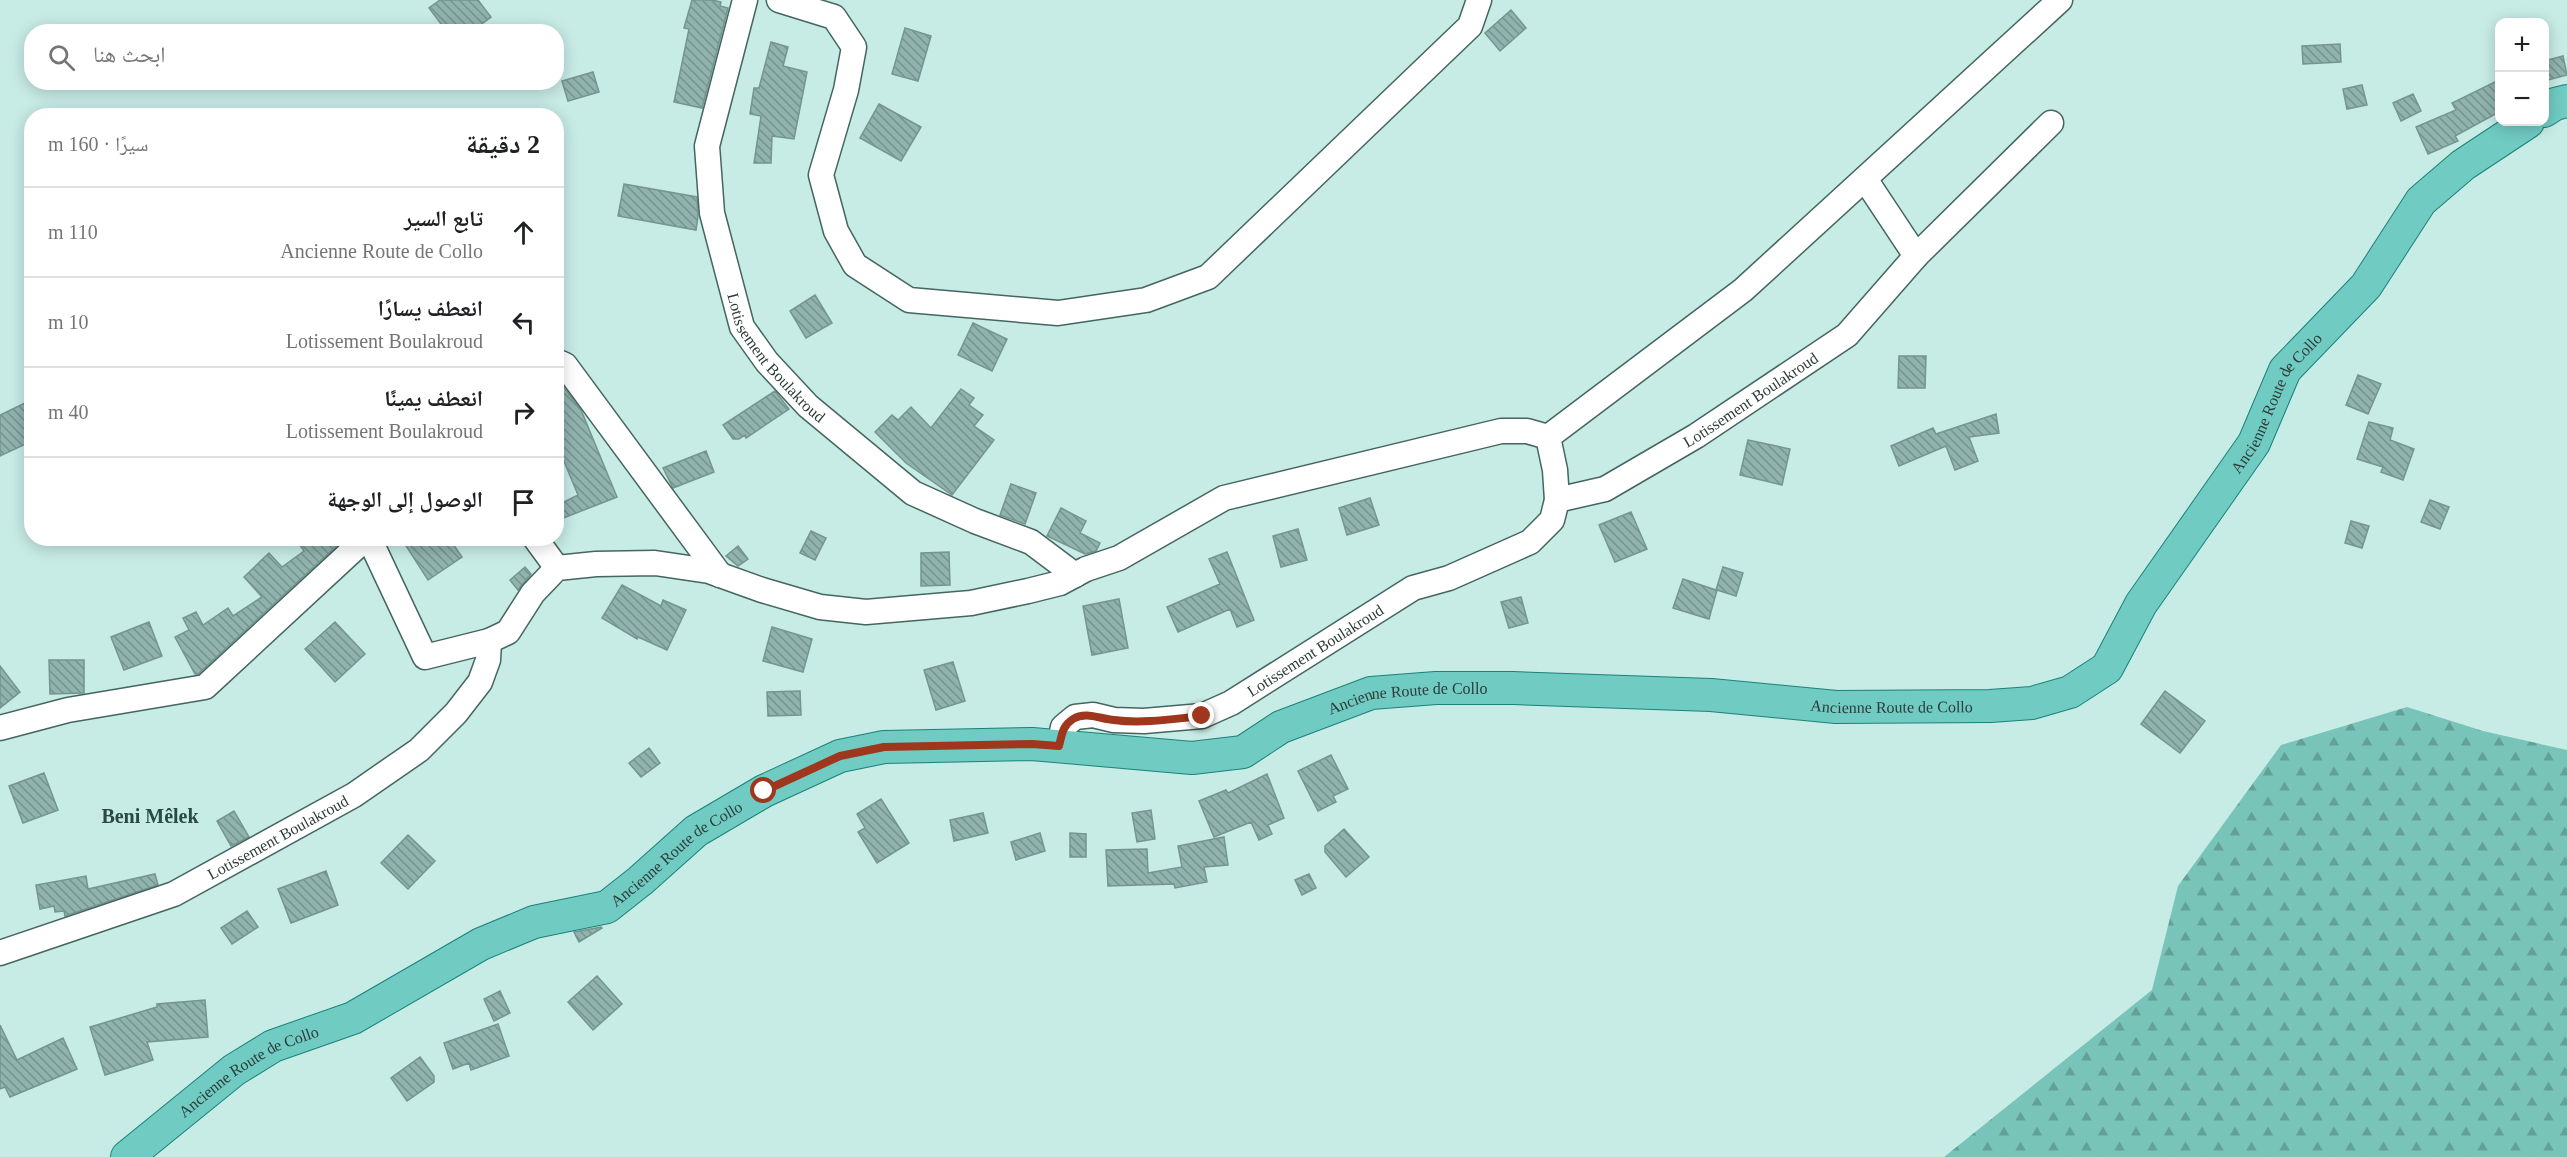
<!DOCTYPE html>
<html lang="ar">
<head>
<meta charset="utf-8">
<style>
  body { margin:0; font-family:"Times New Roman","Noto Naskh Arabic",serif; background:#f2f2f2; color:#202124; direction:rtl }
  .controls { position:absolute; right:18px; top:18px; display:grid; overflow:hidden; border-radius:12px; box-shadow:0 3px 15px #0003 }
  .controls button { width:54px; height:54px; display:grid; place-items:center; padding:0; border:0; border-bottom:2px solid #e0e0e0; background:#fff; color:#202124; font:30px sans-serif }
  .stop { position:absolute; width:18px; height:18px; margin:-14px; border:4px solid #9f361e; border-radius:50%; background:#fff }
  .stop.end { background:#9f361e; border-color:#fff; box-shadow:0 2px 6px #0008 }
  .list { margin:0; padding:0; list-style:none }
  h2 { display:flex; justify-content:space-between; align-items:center; height:78px; margin:0; padding:0 24px; font-size:26px }
  h2 small { font-size:20px; font-weight:400; color:#757577 }
  .list li { display:grid; grid-template-columns:39px 1fr auto; gap:18px; align-items:center; box-sizing:border-box; height:90px; padding:0 24px; border-top:2px solid #e0e0e0 }
  .list b { display:block; font-size:22px; white-space:nowrap }
  .list p { margin:0; font-size:20px; white-space:nowrap; color:#757577 }
  .list em { font-size:20px; font-style:normal; color:#757577 }
  .icon { flex:none; width:33px; height:33px; fill:none; stroke:currentColor; stroke-width:2; stroke-linecap:round; stroke-linejoin:round }
  .map { position:relative; flex:none; width:2567px; height:1157px; overflow:hidden; direction:ltr }
  .search { position:absolute; background:#fff; box-shadow:0 3px 15px #0003; left:24px; top:24px; width:540px; height:66px; display:flex; align-items:center; gap:15px; box-sizing:border-box; padding:0 21px; border-radius:24px; color:#757577; font-size:22px }
  .panel { position:absolute; background:#fff; box-shadow:0 3px 15px #0003; left:24px; top:108px; width:540px; height:438px; border-radius:24px; direction:rtl }
  .map>svg:first-child { display:block }
  .forest { fill:url(#forest-firs) }
  .building { fill:url(#building-back-hatch); stroke:#749590; stroke-width:1.5 }
  .lines { fill:none; stroke-linecap:round; stroke-linejoin:round }
  .minor-casing { stroke:#456560; stroke-width:27 }
  .major-casing { stroke:#1b8278; stroke-width:34 }
  .minor { stroke:#fff; stroke-width:24 }
  .major { stroke:#70cbc2; stroke-width:32 }
  .route { stroke:#9f361e; stroke-width:8 }
  .labels { text-anchor:middle; dominant-baseline:central; stroke-width:6; stroke-linejoin:round; paint-order:stroke }
  .street-label { font-size:16px; fill:#2e3c3a; stroke:#c7ebe5 }
  .quarter-label { font-size:20px; font-weight:bold; fill:#2a4944; stroke:#c7ebe5 }
</style>
</head>
<body>
<div class="map">
<svg width="2567" height="1157" viewBox="0 0 2567 1157">
  <defs>
    <pattern id="forest-firs" width="22" height="20" patternUnits="userSpaceOnUse" patternTransform="scale(1.5)"><rect width="22" height="20" fill="#78c4b9"/><path d="M5 1l3.5 6h-7zM16 11l3.5 6h-7z" fill="#63a097"/></pattern>
    <pattern id="building-back-hatch" width="6" height="6" patternUnits="userSpaceOnUse" patternTransform="scale(1.5)"><rect width="6" height="6" fill="#91b3ae"/><path d="M-1 5l2 2M0 0l6 6M5-1l2 2" fill="none" stroke="#77938f"/></pattern>
  </defs>
  <rect width="100%" height="100%" fill="#c7ebe5"/>
  <path class="forest" d="M 2407,707 L 2483,731 L 2567,750 L 2567,1157 L 1944,1157 L 2152,990 L 2178,886 L 2281,745 Z"/>
  <path class="building" d="M 440,0 L 478,0 L 491,17 L 471,32 L 447,32 L 429,8 Z
    M 692,0 L 712,0 L 721,2 L 720,6 L 728,8 L 702,108 L 674,102 L 689,29 L 684,28 Z
    M 1511,10 L 1526,28 L 1500,51 L 1485,33 Z
    M 905,28 L 931,36 L 918,81 L 892,74 Z
    M 771,42 L 788,47 L 783,66 L 807,72 L 794,139 L 772,136 L 771,163 L 754,163 L 761,116 L 750,114 L 754,88 L 759,88 Z
    M 2340,44 L 2341,62 L 2303,64 L 2302,46 Z
    M 2563,56 L 2567,75 L 2544,81 L 2544,61 Z
    M 593,72 L 599,92 L 568,101 L 562,81 Z
    M 2499,80 L 2499,112 L 2455,136 L 2458,141 L 2428,154 L 2416,127 L 2456,110 L 2452,103 Z
    M 2362,85 L 2367,105 L 2347,109 L 2343,89 Z
    M 2413,94 L 2421,111 L 2401,121 L 2393,103 Z
    M 879,104 L 921,127 L 901,161 L 860,138 Z
    M 624,184 L 697,197 L 698,216 L 696,230 L 618,216 Z
    M 815,295 L 832,323 L 806,338 L 790,311 Z
    M 973,323 L 1007,339 L 992,371 L 958,355 Z
    M 1899,356 L 1926,356 L 1925,388 L 1898,388 Z
    M 2358,375 L 2381,384 L 2368,414 L 2346,405 Z
    M 556,377 L 581,410 L 617,497 L 556,521 L 556,506 L 578,495 L 556,442 Z
    M 961,389 L 974,398 L 969,405 L 983,415 L 974,426 L 994,440 L 952,495 L 906,463 L 875,432 L 892,415 L 898,420 L 911,407 L 931,428 Z
    M 775,391 L 789,409 L 746,438 L 745,435 L 739,439 L 733,439 L 723,425 Z
    M 25,403 L 32,417 L 32,441 L 0,456 L 0,415 Z
    M 1996,414 L 1999,433 L 1969,437 L 1978,461 L 1955,470 L 1946,446 L 1899,466 L 1891,446 L 1933,428 L 1936,434 Z
    M 2369,422 L 2393,428 L 2390,440 L 2414,449 L 2403,480 L 2381,472 L 2383,467 L 2357,459 Z
    M 1748,440 L 1790,449 L 1782,485 L 1740,475 Z
    M 706,451 L 714,472 L 673,488 L 663,468 Z
    M 1011,484 L 1036,493 L 1025,524 L 1000,515 Z
    M 1370,498 L 1379,525 L 1347,535 L 1339,508 Z
    M 2430,500 L 2449,507 L 2440,529 L 2421,522 Z
    M 1061,508 L 1086,521 L 1080,533 L 1100,543 L 1096,551 L 1085,554 L 1047,536 Z
    M 1631,512 L 1647,549 L 1615,562 L 1599,525 Z
    M 2351,521 L 2369,526 L 2362,548 L 2345,543 Z
    M 1298,529 L 1307,560 L 1281,567 L 1273,536 Z
    M 811,531 L 826,538 L 815,560 L 800,553 Z
    M 295,538 L 340,538 L 342,541 L 198,674 L 195,674 L 175,637 L 189,630 L 183,618 L 196,612 L 203,625 L 228,608 L 233,616 L 262,597 L 244,577 L 269,553 L 282,567 L 304,551 Z
    M 401,538 L 449,538 L 462,557 L 428,580 Z
    M 738,546 L 748,559 L 738,566 L 726,556 Z
    M 949,552 L 950,585 L 921,586 L 921,553 Z
    M 1227,552 L 1254,620 L 1237,627 L 1230,609 L 1178,632 L 1167,607 L 1220,584 L 1209,559 Z
    M 525,567 L 531,574 L 518,590 L 510,580 Z
    M 1723,567 L 1743,573 L 1736,596 L 1717,590 L 1709,619 L 1673,608 L 1683,579 L 1716,590 Z
    M 622,585 L 661,606 L 663,600 L 686,610 L 667,650 L 638,637 L 637,639 L 602,618 Z
    M 1521,597 L 1528,623 L 1509,628 L 1501,602 Z
    M 1119,599 L 1128,648 L 1092,655 L 1083,606 Z
    M 149,622 L 162,656 L 124,670 L 111,637 Z
    M 335,622 L 365,654 L 335,682 L 305,649 Z
    M 772,627 L 812,639 L 803,672 L 763,661 Z
    M 49,660 L 84,660 L 84,693 L 50,694 Z
    M 953,662 L 965,701 L 936,710 L 924,670 Z
    M 0,666 L 20,692 L 0,708 Z
    M 800,691 L 801,715 L 768,716 L 767,692 Z
    M 2165,691 L 2205,721 L 2180,753 L 2141,724 Z
    M 649,748 L 660,763 L 641,777 L 629,763 Z
    M 1331,755 L 1348,789 L 1333,796 L 1336,802 L 1318,811 L 1298,771 Z
    M 44,773 L 58,810 L 23,823 L 9,786 Z
    M 1267,774 L 1284,818 L 1268,825 L 1272,834 L 1259,840 L 1251,822 L 1214,837 L 1199,801 L 1226,790 L 1228,793 Z
    M 881,799 L 909,843 L 877,863 L 858,832 L 865,828 L 857,814 Z
    M 1151,810 L 1155,839 L 1137,842 L 1132,813 Z
    M 234,811 L 249,837 L 231,846 L 217,821 Z
    M 983,813 L 988,833 L 954,841 L 950,820 Z
    M 1344,829 L 1369,857 L 1346,877 L 1325,852 L 1325,846 Z
    M 1040,833 L 1045,851 L 1016,860 L 1011,842 Z
    M 1070,833 L 1086,834 L 1086,857 L 1070,857 Z
    M 408,835 L 435,861 L 408,889 L 381,863 Z
    M 1224,837 L 1228,865 L 1204,867 L 1207,882 L 1175,888 L 1174,884 L 1108,886 L 1106,850 L 1147,849 L 1148,873 L 1182,867 L 1178,846 Z
    M 326,871 L 338,905 L 291,923 L 278,889 Z
    M 155,874 L 158,885 L 65,916 L 64,911 L 55,912 L 54,906 L 40,909 L 36,885 L 86,876 L 88,889 Z
    M 1309,874 L 1316,888 L 1302,895 L 1295,880 Z
    M 247,911 L 258,927 L 232,944 L 221,928 Z
    M 601,927 L 602,928 L 579,942 L 574,932 Z
    M 597,976 L 622,1004 L 593,1030 L 568,1002 Z
    M 500,991 L 510,1013 L 494,1021 L 484,999 Z
    M 205,1000 L 208,1037 L 147,1042 L 153,1060 L 105,1075 L 90,1027 L 157,1007 L 157,1004 Z
    M 498,1024 L 509,1056 L 471,1070 L 469,1063 L 453,1069 L 444,1043 Z
    M 0,1025 L 17,1060 L 63,1038 L 77,1069 L 10,1097 L 5,1087 L 0,1089 Z
    M 420,1057 L 434,1076 L 434,1082 L 407,1101 L 391,1078 Z"/>
  <g class="lines">
    <defs>
      <g id="minor">
        <path id="s1" d="M 745,0 L 707,146 L 712,213 L 742,327 L 767,362 L 808,406 L 913,493 L 975,521 L 1031,542 L 1075,575"/>
        <path d="M 779,0 L 834,17 L 854,47 L 846,90 L 821,175 L 836,231 L 855,265 L 909,300 L 1058,313 L 1146,300 L 1208,277 L 1470,26 L 1479,0"/>
        <path d="M 1865,179 L 1916,256"/>
        <path d="M 556,361 L 565,365 L 720,575"/>
        <path d="M 1548,437 L 1743,290 L 2060,0"/>
        <path id="s2" d="M 1557,500 L 1605,489 L 1696,436 L 1847,335 L 1916,256 L 2051,123"/>
        <path d="M 369,538 L 425,657 L 489,641"/>
        <path d="M 535,538 L 557,568"/>
        <path d="M 0,728 L 68,710 L 205,687 L 366,538"/>
        <path id="s3" d="M 1059,746 L 1063,727 L 1075,717 L 1093,715 L 1114,720 L 1144,721 L 1202,716 L 1231,703 L 1413,588 L 1449,578 L 1530,542 L 1552,520 L 1557,500 L 1555,470 L 1548,437"/>
        <path id="s4" d="M 0,953 L 174,894 L 354,795 L 419,750 L 456,713 L 480,682 L 488,660 L 489,641 L 508,632 L 533,593 L 557,568 L 596,564 L 655,563 L 709,571 L 762,590 L 820,607 L 866,612 L 971,603 L 1028,591 L 1060,583 L 1086,569 L 1119,558 L 1224,498 L 1501,431 L 1527,431 L 1548,437"/>
      </g>
      <g id="major">
        <path d="M 2544,111 L 2555,104 L 2567,101"/>
        <path id="s5" d="M 127,1157 L 234,1070 L 273,1046 L 353,1018 L 481,944 L 534,922 L 607,907 L 640,881 L 696,831 L 764,791 L 840,756 L 884,747 L 1032,744 L 1192,758 L 1243,752 L 1281,727 L 1371,693 L 1436,688 L 1513,688 L 1711,695 L 1836,707 L 1990,706 L 2032,703 L 2070,692 L 2107,668 L 2141,604 L 2254,443 L 2285,370 L 2366,286 L 2421,201 L 2463,165 L 2528,122"/>
      </g>
    </defs>
    <use href="#minor" class="minor-casing"/>
    <use href="#major" class="major-casing"/>
    <use href="#minor" class="minor"/>
    <use href="#major" class="major"/>
  </g>
  <g class="lines">
    <path class="route" d="M 764,791 L 840,756 L 884,747 L 1032,744 L 1059,746 C 1062,735 1062,726 1073,719 C 1086,711 1100,719 1114,720 C 1142,724 1173,719 1202,716"/>
  </g>
  <g class="labels">
    <g class="street-label">
      <text stroke="none"><textPath href="#s1" startOffset="380">Lotissement Boulakroud</textPath></text>
      <text stroke="none"><textPath href="#s2" startOffset="220">Lotissement Boulakroud</textPath></text>
      <text stroke="none"><textPath href="#s5" startOffset="2436">Ancienne Route de Collo</textPath></text>
      <text stroke="none"><textPath href="#s3" startOffset="294">Lotissement Boulakroud</textPath></text>
      <text stroke="none"><textPath href="#s5" startOffset="1410">Ancienne Route de Collo</textPath></text>
      <text stroke="none"><textPath href="#s5" startOffset="1896">Ancienne Route de Collo</textPath></text>
      <text stroke="none"><textPath href="#s4" startOffset="302">Lotissement Boulakroud</textPath></text>
      <text stroke="none"><textPath href="#s5" startOffset="636">Ancienne Route de Collo</textPath></text>
      <text stroke="none"><textPath href="#s5" startOffset="150">Ancienne Route de Collo</textPath></text>
    </g>
    <g class="quarter-label">
      <text x="150" y="816">Beni Mêlek</text>
    </g>
  </g>
</svg>
<div class="controls">
<button>+</button>
<button>−</button>
</div>
<div class="stop" style="left:764px;top:791px"></div>
<div class="stop end" style="left:1202px;top:716px"></div>
<div class="search"><svg class="icon" aria-label="search" viewBox="0 0 24 24"><circle cx="10" cy="10" r="6"/><path d="M15 15l6 6"/></svg>ابحث هنا</div>
<section class="panel">
<h2>2 دقيقة<small>سيرًا · 160 m</small></h2>
<ul class="list">
<li><svg class="icon" aria-label="ahead" viewBox="0 0 24 24"><path d="M12 20V5M6 11l6-6 6 6"/></svg><div><b>تابع السير</b><p>Ancienne Route de Collo</p></div><em>110 m</em></li>
<li><svg class="icon" aria-label="left" viewBox="0 0 24 24"><path d="M17 20v-9H6M10 6l-5 5 5 5"/></svg><div><b>انعطف يسارًا</b><p>Lotissement Boulakroud</p></div><em>10 m</em></li>
<li><svg class="icon" aria-label="right" viewBox="0 0 24 24"><path d="M7 20v-9h11M14 6l5 5-5 5"/></svg><div><b>انعطف يمينًا</b><p>Lotissement Boulakroud</p></div><em>40 m</em></li>
<li><svg class="icon" aria-label="arrive" viewBox="0 0 24 24"><path d="M6 21V4h12l-3 4 3 4H6"/></svg><div><b>الوصول إلى الوجهة</b></div></li>
</ul>
</section>
</div>
</body>
</html>
